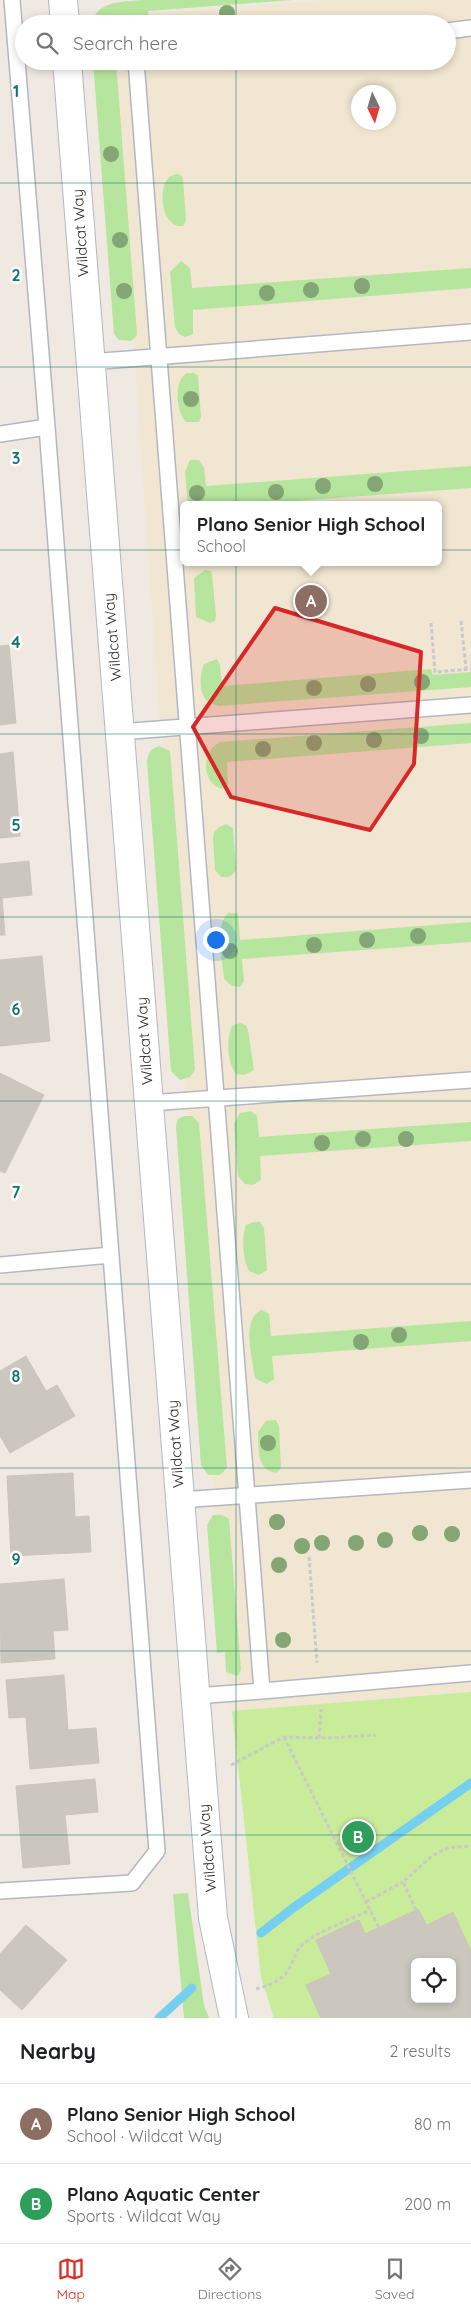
<!DOCTYPE html>
<html lang="en">
<head>
<meta charset="utf-8">
<style>
  body { margin:0; font-family:Quicksand,sans-serif; background:#f2f2f2; color:#202124 }
  .controls { position:absolute; right:15px; bottom:15px; display:grid; overflow:hidden; border-radius:8px; box-shadow:0 2px 8px #0003 }
  .controls button { width:45px; height:45px; display:grid; place-items:center; padding:0; border:0; border-bottom:1px solid #e0e0e0; background:#fff; color:#202124; font:25px sans-serif }
  .compass { position:absolute; left:351px; top:85px; width:45px; height:45px; border-radius:50%; background:#fff; box-shadow:0 2px 8px #0003; rotate:175deg }
  .you { position:absolute; left:215px; top:939px; width:18px; height:18px; margin:-12px; border:4px solid #fff; border-radius:50%; background:#1a73e8; box-shadow:0 0 0 8px #1a73e833 }
  .badge { display:grid; place-items:center; width:32px; height:32px; border-radius:50%; background:#d93025; color:#fff; font-size:16px; font-weight:700 }
  .pin { position:absolute; translate:-50% -50%; border:2px solid #fff; box-shadow:0 1px 5px #0006 }
  .popup { position:absolute; left:180px; top:501px; width:262px; height:65px; box-sizing:border-box; display:grid; place-content:center; border-radius:8px; background:#fff; filter:drop-shadow(0 1px 4px #0005); font-size:16px; white-space:nowrap; color:#757577 }
  .popup b { font-size:19px; color:#202124 }
  .popup::after { content:''; position:absolute; left:50%; top:100%; margin-left:-10px; border:10px solid transparent; border-top-color:#fff }
  .list { margin:0; padding:0; list-style:none }
  h2 { display:flex; justify-content:space-between; align-items:center; height:65px; margin:0; padding:0 20px; font-size:21px }
  h2 small { font-size:16px; font-weight:400; color:#757577 }
  .list li { display:grid; grid-template-columns:32px 1fr auto; gap:15px; align-items:center; box-sizing:border-box; height:80px; padding:0 20px; border-top:1px solid #e0e0e0 }
  .list b { display:block; font-size:19px; white-space:nowrap }
  .list p { margin:0; font-size:16px; white-space:nowrap; color:#757577 }
  .list em { font-size:16px; font-style:normal; color:#757577 }
  .icon { flex:none; width:28px; height:28px; fill:none; stroke:currentColor; stroke-width:2; stroke-linecap:round; stroke-linejoin:round }
  .map { position:relative; flex:none; width:471px; height:2018px; overflow:hidden }
  .search { position:absolute; background:#fff; box-shadow:0 2px 8px #0003; left:15px; right:15px; top:15px; height:55px; display:flex; align-items:center; gap:12px; box-sizing:border-box; padding:0 18px; border-radius:28px; color:#757577; font-size:19px }
  .sheet { height:225px; background:#fff }
  nav { display:flex; justify-content:space-around; align-items:center; box-sizing:border-box; height:70px; border-top:1px solid #e0e0e0; background:#fff; font-size:14px; color:#757577 }
  nav a { display:grid; justify-items:center; gap:2px }
  nav .on { color:#d93025 }
  .map>svg:first-child { display:block }
  .education { fill:#f0e6d1; fill-rule:evenodd }
  .green { fill:#b6e59e }
  .pitch { fill:#c9ec9a; fill-rule:evenodd }
  .lines { fill:none; stroke-linecap:round; stroke-linejoin:round }
  .stream { stroke:#75cff0; stroke-width:9 }
  .building { fill:#cbc7bf; stroke:#cbc5ba; fill-rule:evenodd }
  .lane-casing { stroke:#b4b7c1; stroke-width:18 }
  .street-casing { stroke:#b4b7c1; stroke-width:30 }
  .path { stroke:#c9c9c9; stroke-width:3; stroke-dasharray:4 2.5; stroke-linecap:butt }
  .lane { stroke:#fff; stroke-width:15 }
  .street { stroke:#fff; stroke-width:28 }
  .tree { fill:#84a574 }
  .marked { fill:#d62828; fill-opacity:0.2; stroke:#d62828; stroke-width:4; stroke-linejoin:round }
  .grid { fill:none; stroke:#0f766e; stroke-width:1; stroke-opacity:0.55 }
  .labels { text-anchor:middle; dominant-baseline:central; stroke-width:5; stroke-linejoin:round; paint-order:stroke }
  .street-label { font-size:15px; fill:#2e2e2e; stroke:#fff }
  .grid-label { font-size:16px; text-anchor:middle; font-weight:bold; fill:#0f766e; stroke:#fff; stroke-width:5; stroke-linejoin:round; paint-order:stroke }
</style>
</head>
<body>
<div class="map">
<svg width="471" height="2018" viewBox="0 0 471 2018">
  <rect width="100%" height="100%" fill="#efe9e1"/>
  <path class="education" d="M 325,0 L 471,0 L 471,1692 L 232,1711 L 226,1672 L 114,61 L 447,61 L 447,24 L 111,24 L 110,17 ZM 358,92 L 388,92 L 388,122 L 358,122 ZM 184,505 L 438,505 L 438,562 L 184,562 Z"/>
  <path class="green" d="M 144,0 L 293,0 L 148,11 L 149,24 L 91,24 C 97,0 123,2 144,0 Z
    M 93,61 L 116,61 L 137,335 L 131,341 L 119,340 L 114,334 Z
    M 177,174 L 182,176 L 183,180 L 186,220 L 183,226 C 162,228 158,192 167,180 C 169,176 173,175 177,174 Z
    M 181,261 L 190,268 L 192,288 L 471,268 L 471,288 L 193,310 L 193,334 L 185,337 L 179,334 L 175,327 L 170,272 Z
    M 187,373 L 194,373 L 198,376 L 201,417 L 199,422 L 186,422 C 176,411 173,381 187,373 Z
    M 190,460 L 199,460 L 204,468 L 206,486 L 471,466 L 471,488 L 239,505 L 188,505 L 185,472 Z
    M 205,570 L 211,571 L 212,575 L 216,616 L 215,621 L 210,623 L 196,617 L 194,578 Z
    M 217,659 L 220,665 L 222,686 L 431,669 L 433,675 L 471,672 L 471,687 L 219,706 C 215,705 210,703 207,701 C 198,692 200,673 204,664 Z
    M 471,723 L 471,743 L 227,762 L 228,785 L 223,789 C 208,787 202,767 209,753 C 211,748 216,745 220,742 Z
    M 159,746 L 170,751 L 195,1070 L 190,1077 L 180,1080 L 171,1071 L 147,762 C 148,753 150,749 159,746 Z
    M 226,824 L 233,828 L 236,870 C 232,877 229,877 221,877 L 215,870 L 213,839 L 214,832 L 219,827 Z
    M 228,913 L 238,913 L 240,940 L 471,922 L 471,942 L 242,959 L 244,981 L 240,987 L 232,986 L 224,979 C 223,959 213,929 228,913 Z
    M 240,1023 L 246,1025 L 248,1030 L 254,1070 L 244,1075 L 236,1074 C 227,1060 226,1041 232,1026 Z
    M 251,1111 L 257,1116 L 259,1137 L 471,1122 L 471,1141 L 260,1156 L 261,1180 L 253,1185 L 245,1184 L 238,1176 L 234,1124 L 240,1113 Z
    M 184,1116 L 192,1116 L 199,1123 L 227,1468 L 220,1475 L 208,1475 L 201,1465 L 176,1126 L 178,1119 Z
    M 254,1222 L 260,1222 L 264,1228 L 267,1270 L 259,1275 L 249,1271 C 243,1259 241,1238 246,1225 Z
    M 262,1310 L 269,1314 L 271,1336 L 471,1321 L 471,1341 L 272,1356 L 274,1379 L 267,1384 L 256,1379 L 254,1374 C 252,1354 241,1319 262,1310 Z
    M 276,1420 L 279,1427 L 281,1468 L 276,1473 C 256,1469 259,1449 258,1432 L 266,1421 Z
    M 213,1515 L 222,1515 L 229,1519 L 241,1670 L 238,1676 L 226,1672 L 225,1652 L 217,1653 L 207,1525 Z
    M 188,1893 L 204,2005 L 209,2018 L 184,2018 L 173,1894 Z"/>
  <path class="pitch" d="M 471,1692 L 471,2018 L 274,2018 L 261,1977 L 232,1711 ZM 415,1962 L 452,1962 L 452,1999 L 415,1999 Z"/>
  <g class="lines">
    <path class="stream" d="M 261,1933 L 293,1908 L 471,1783
      M 159,2018 L 192,1988"/>
  </g>
  <path class="building" d="M 9,645 L 16,723 L 0,725 L 0,646 Z
    M 13,752 L 20,836 L 0,838 L 0,754 Z
    M 29,861 L 32,895 L 2,898 L 5,935 L 0,935 L 0,864 Z
    M 42,956 L 50,1041 L 0,1046 L 0,960 Z
    M 0,1073 L 44,1095 L 5,1173 L 0,1171 Z
    M 26,1356 L 46,1391 L 57,1385 L 75,1416 L 10,1453 L 0,1436 L 0,1371 Z
    M 73,1473 L 75,1517 L 89,1516 L 91,1552 L 11,1556 L 7,1476 Z
    M 64,1579 L 68,1630 L 53,1631 L 55,1659 L 1,1663 L 0,1584 Z
    M 64,1675 L 68,1730 L 96,1728 L 99,1763 L 30,1769 L 26,1717 L 9,1718 L 6,1680 Z
    M 95,1779 L 98,1812 L 65,1815 L 70,1864 L 23,1868 L 16,1786 Z
    M 418,1909 L 427,1925 L 453,1912 L 471,1951 L 471,2018 L 321,2018 L 306,1985 L 331,1974 L 316,1940 L 359,1920 L 365,1934 ZM 415,1962 L 452,1962 L 452,1999 L 415,1999 Z
    M 26,1925 L 67,1960 L 22,2010 L 0,1990 L 0,1954 Z"/>
  <g class="lines">
    <defs>
      <path id="lane" d="M 447,31 L 471,28
        M 136,61 L 262,1691 L 471,1673
        M 90,362 L 471,332
        M 0,434 L 47,427 L 12,0
        M 119,732 L 471,705
        M 149,1103 L 471,1080
        M 0,1265 L 111,1255
        M 179,1500 L 471,1480
        M 195,1696 L 262,1691
        M 0,1891 L 132,1883 L 157,1851 L 47,427"/>
      <path id="street" d="M 63,0 L 65,24
        M 67,61 L 213,1918 L 234,2018"/>
    </defs>
    <use href="#lane" class="lane-casing"/>
    <use href="#street" class="street-casing"/>
    <path class="path" d="M 461,621 L 466,669
      M 431,623 L 435,672 L 471,669
      M 309,1557 L 317,1663
      M 284,1737 L 379,1928
      M 319,1738 L 321,1709
      M 231,1765 L 284,1737 L 329,1738 L 376,1735
      M 366,1902 L 403,1882
      M 416,1910 L 403,1882 L 432,1856 L 447,1848 L 471,1846
      M 256,1989 C 271,1985 286,1979 292,1963 C 295,1957 296,1951 301,1946 C 317,1931 350,1920 370,1910"/>
    <use href="#lane" class="lane"/>
    <use href="#street" class="street"/>
  </g>
  <g class="tree">
    <circle cx="227" cy="13" r="8"/>
    <circle cx="111" cy="154" r="8"/>
    <circle cx="120" cy="240" r="8"/>
    <circle cx="362" cy="286" r="8"/>
    <circle cx="311" cy="290" r="8"/>
    <circle cx="124" cy="291" r="8"/>
    <circle cx="267" cy="293" r="8"/>
    <circle cx="191" cy="399" r="8"/>
    <circle cx="375" cy="484" r="8"/>
    <circle cx="323" cy="486" r="8"/>
    <circle cx="276" cy="492" r="8"/>
    <circle cx="197" cy="493" r="8"/>
    <circle cx="422" cy="682" r="8"/>
    <circle cx="368" cy="684" r="8"/>
    <circle cx="314" cy="688" r="8"/>
    <circle cx="421" cy="736" r="8"/>
    <circle cx="374" cy="740" r="8"/>
    <circle cx="314" cy="743" r="8"/>
    <circle cx="263" cy="749" r="8"/>
    <circle cx="418" cy="936" r="8"/>
    <circle cx="367" cy="940" r="8"/>
    <circle cx="314" cy="945" r="8"/>
    <circle cx="230" cy="951" r="8"/>
    <circle cx="363" cy="1139" r="8"/>
    <circle cx="406" cy="1139" r="8"/>
    <circle cx="322" cy="1143" r="8"/>
    <circle cx="399" cy="1335" r="8"/>
    <circle cx="361" cy="1342" r="8"/>
    <circle cx="268" cy="1443" r="8"/>
    <circle cx="277" cy="1522" r="8"/>
    <circle cx="420" cy="1533" r="8"/>
    <circle cx="452" cy="1534" r="8"/>
    <circle cx="385" cy="1540" r="8"/>
    <circle cx="322" cy="1543" r="8"/>
    <circle cx="356" cy="1543" r="8"/>
    <circle cx="302" cy="1546" r="8"/>
    <circle cx="279" cy="1565" r="8"/>
    <circle cx="283" cy="1640" r="8"/>
  </g>
  <path class="marked" d="M 275,608 L 421,652 L 414,764 L 370,830 L 231,797 L 193,727 Z"/>
  <path class="grid" d="M 236,0 L 236,24M 236,61 L 236,2018M 0,183 L 471,183M 0,367 L 471,367M 0,550 L 471,550M 0,734 L 471,734M 0,917 L 471,917M 0,1101 L 471,1101M 0,1284 L 471,1284M 0,1468 L 471,1468M 0,1651 L 471,1651M 0,1835 L 471,1835"/>
  <g class="labels">
    <g class="street-label">
      <text transform="translate(80 233) rotate(-94)">Wildcat Way</text>
      <text transform="translate(112 637) rotate(-95)">Wildcat Way</text>
      <text transform="translate(144 1041) rotate(-94)">Wildcat Way</text>
      <text transform="translate(175 1444) rotate(-94)">Wildcat Way</text>
      <text transform="translate(207 1848) rotate(-95)">Wildcat Way</text>
    </g>
  </g>
  <g class="grid-label">
    <text x="16" y="97">1</text>
    <text x="16" y="281">2</text>
    <text x="16" y="464">3</text>
    <text x="16" y="648">4</text>
    <text x="16" y="831">5</text>
    <text x="16" y="1015">6</text>
    <text x="16" y="1198">7</text>
    <text x="16" y="1382">8</text>
    <text x="16" y="1565">9</text>
  </g>
</svg>
<div class="controls">
<button><svg class="icon" aria-label="locate" viewBox="0 0 24 24"><circle cx="12" cy="12" r="6"/><path d="M12 2v4M12 18v4M2 12h4M18 12h4"/></svg></button>
</div>
<svg class="compass" viewBox="-18 -18 36 36"><path d="M0-13l5 13h-10z" fill="#e53935"/><path d="M0 13l5-13h-10z" fill="#757577"/></svg>
<div class="you"></div>
<div class="pin badge" style="left:311px;top:601px;background:#8d6e63">A</div>
<div class="popup"><b>Plano Senior High School</b>School</div>
<div class="pin badge" style="left:358px;top:1837px;background:#2e9e5b">B</div>
<div class="search"><svg class="icon" aria-label="search" viewBox="0 0 24 24"><circle cx="10" cy="10" r="6"/><path d="M15 15l6 6"/></svg>Search here</div>
</div>
<section class="sheet">
<h2>Nearby<small>2 results</small></h2>
<ul class="list">
<li><span class="badge" style="background:#8d6e63">A</span><div><b>Plano Senior High School</b><p>School · Wildcat Way</p></div><em>80 m</em></li>
<li><span class="badge" style="background:#2e9e5b">B</span><div><b>Plano Aquatic Center</b><p>Sports · Wildcat Way</p></div><em>200 m</em></li>
</ul>
</section>
<nav>
<a class="on"><svg class="icon" aria-label="map" viewBox="0 0 24 24"><path d="M3 6l6-2 6 2 6-2v14l-6 2-6-2-6 2zM9 4v14M15 6v14"/></svg>Map</a>
<a><svg class="icon" aria-label="directions" viewBox="0 0 24 24"><path d="M12 3l9 9-9 9-9-9zM9 14v-3h6M13 9l2 2-2 2"/></svg>Directions</a>
<a><svg class="icon" aria-label="saved" viewBox="0 0 24 24"><path d="M7 4h10v16l-5-4-5 4z"/></svg>Saved</a>
</nav>
</body>
</html>
